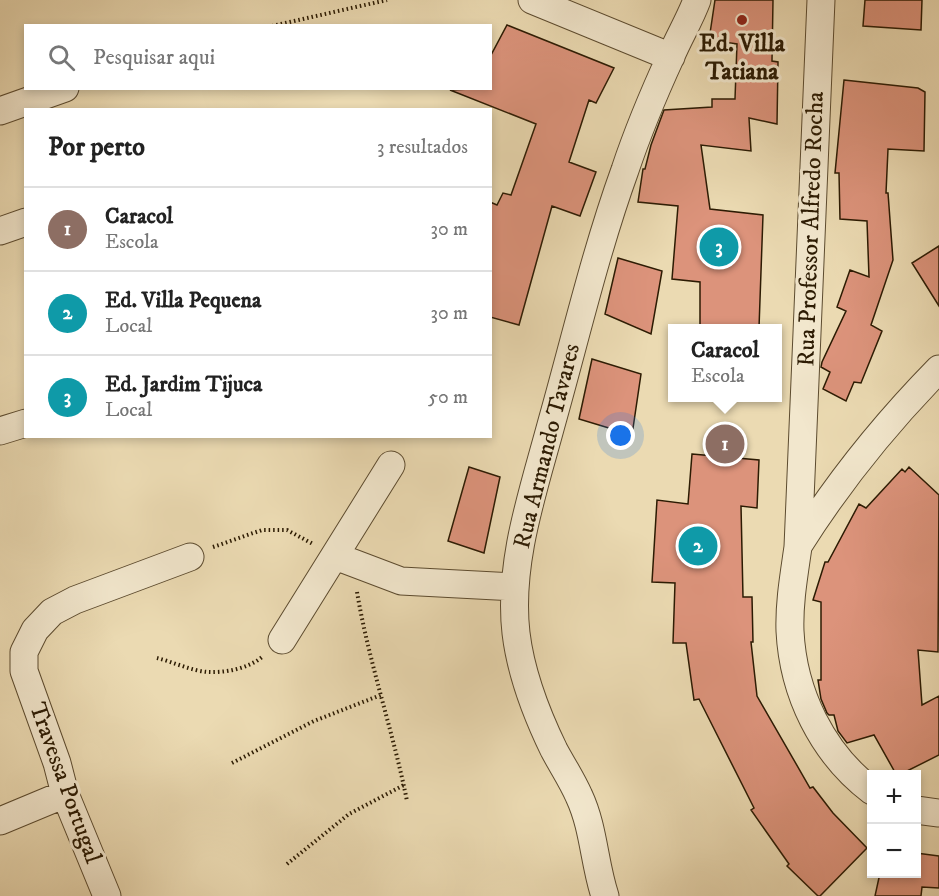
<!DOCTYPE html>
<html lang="pt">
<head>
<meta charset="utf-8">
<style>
  body { margin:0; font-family:"IM FELL DW Pica",serif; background:#f6f6f6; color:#222 }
  .controls { position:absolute; right:18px; bottom:18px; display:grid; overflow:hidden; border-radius:0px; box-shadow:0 3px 9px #0003 }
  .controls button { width:54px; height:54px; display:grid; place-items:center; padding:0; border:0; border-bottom:2px solid #e0e0e0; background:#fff; color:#222; font:30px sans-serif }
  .you { position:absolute; left:621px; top:436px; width:21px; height:21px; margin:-15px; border:4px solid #fff; border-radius:50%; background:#1a73e8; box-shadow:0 0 0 9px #1a73e833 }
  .badge { display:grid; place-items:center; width:39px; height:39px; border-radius:50%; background:#8f2418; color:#fff; font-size:20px; font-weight:700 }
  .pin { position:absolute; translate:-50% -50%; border:3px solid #fff; box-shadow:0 2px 6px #0006 }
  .popup { position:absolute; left:668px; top:324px; width:114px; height:78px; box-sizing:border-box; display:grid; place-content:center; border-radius:0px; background:#fff; filter:drop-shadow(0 2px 4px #0005); font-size:20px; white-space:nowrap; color:#767676 }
  .popup b { font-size:22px; color:#222 }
  .popup::after { content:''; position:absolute; left:50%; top:100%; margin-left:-12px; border:12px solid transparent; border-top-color:#fff }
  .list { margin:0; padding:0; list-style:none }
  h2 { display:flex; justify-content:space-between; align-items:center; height:78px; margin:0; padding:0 24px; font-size:26px }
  h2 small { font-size:20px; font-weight:400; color:#767676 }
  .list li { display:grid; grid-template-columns:39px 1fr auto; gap:18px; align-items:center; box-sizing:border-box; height:84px; padding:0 24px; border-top:2px solid #e0e0e0 }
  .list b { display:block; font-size:22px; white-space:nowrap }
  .list p { margin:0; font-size:20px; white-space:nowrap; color:#767676 }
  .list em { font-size:20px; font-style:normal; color:#767676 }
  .icon { flex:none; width:33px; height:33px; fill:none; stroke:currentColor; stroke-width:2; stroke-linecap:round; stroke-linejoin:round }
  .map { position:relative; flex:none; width:939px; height:896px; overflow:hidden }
  .search { position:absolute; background:#fff; box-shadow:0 3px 9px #0003; left:24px; top:24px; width:468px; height:66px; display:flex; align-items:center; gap:15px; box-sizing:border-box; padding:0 21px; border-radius:0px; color:#767676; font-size:22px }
  .panel { position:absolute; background:#fff; box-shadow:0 3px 9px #0003; left:24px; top:108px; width:468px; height:330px; border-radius:0px }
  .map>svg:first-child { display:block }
  .building { fill:#dc937b; stroke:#2c1b03; stroke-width:1.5 }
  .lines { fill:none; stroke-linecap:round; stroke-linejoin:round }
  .minor-casing { stroke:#5c4b2f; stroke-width:29 }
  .path { stroke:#2c1b03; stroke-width:4; stroke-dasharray:1.5 3; stroke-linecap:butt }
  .minor { stroke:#f2e7cd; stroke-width:27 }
  .poi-dot { fill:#8f2418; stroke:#f2e7cd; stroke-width:2 }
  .labels { text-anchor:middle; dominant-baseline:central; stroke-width:6; stroke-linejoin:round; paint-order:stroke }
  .poi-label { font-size:24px; font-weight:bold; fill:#2c1b03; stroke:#f2e7cd }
  .street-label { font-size:24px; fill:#2c1b03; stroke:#f2e7cd }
</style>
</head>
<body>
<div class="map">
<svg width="939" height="896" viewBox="0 0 939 896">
  <rect width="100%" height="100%" fill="#ebdab2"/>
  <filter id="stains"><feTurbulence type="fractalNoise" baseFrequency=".00333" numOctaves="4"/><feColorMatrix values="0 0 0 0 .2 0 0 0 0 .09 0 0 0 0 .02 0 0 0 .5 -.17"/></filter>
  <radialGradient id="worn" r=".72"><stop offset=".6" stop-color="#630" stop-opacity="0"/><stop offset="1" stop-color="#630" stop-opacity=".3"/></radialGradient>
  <path class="building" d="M 715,0 L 773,0 L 772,61 L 778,62 L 777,124 L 749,118 L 751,151 L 701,145 L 710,209 L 763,215 L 759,328 L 700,328 L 700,282 L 672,279 L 678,206 L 638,202 L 643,169 L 645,169 L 651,145 L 664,110 L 712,107 L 712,99 L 735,99 L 737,44 L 709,40 Z
    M 865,0 L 922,0 L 921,30 L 863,26 Z
    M 507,25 L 614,68 L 596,103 L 589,100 L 569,162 L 596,172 L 580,216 L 552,206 L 519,325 L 490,317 L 490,202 L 497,205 L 503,193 L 511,195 L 536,124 L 450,90 L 490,88 L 490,57 Z
    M 844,80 L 918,88 L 925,92 L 924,151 L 888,149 L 886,193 L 888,193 L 893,260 L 871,325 L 882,331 L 861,383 L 854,382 L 846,401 L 823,389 L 830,372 L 821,367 L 822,362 L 846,311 L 837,307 L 850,270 L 869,277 L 867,221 L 840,219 L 839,173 L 835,173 Z
    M 939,246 L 939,306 L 912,263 Z
    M 618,258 L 662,271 L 651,334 L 605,314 Z
    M 592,359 L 641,374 L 632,435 L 579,419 Z
    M 692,454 L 759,460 L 757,508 L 741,506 L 743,597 L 752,597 L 753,642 L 751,642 L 757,696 L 810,788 L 813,787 L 833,813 L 867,848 L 820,896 L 818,896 L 787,866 L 789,864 L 751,810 L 754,808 L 699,699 L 694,700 L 686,643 L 673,643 L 675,583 L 652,582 L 657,500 L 688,504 Z
    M 469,467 L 500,477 L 484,553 L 448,541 Z
    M 909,467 L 939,495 L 938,652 L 918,650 L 922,705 L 939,696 L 939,755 L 901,774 L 896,774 L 874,735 L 847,743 L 838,731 L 834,715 L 829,715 L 827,713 L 821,699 L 818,680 L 821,680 L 821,602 L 813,600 L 825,562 L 828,562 L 859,504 L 866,508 L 902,469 L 905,472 Z
    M 916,853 L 939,856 L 939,888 L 922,887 L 921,896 L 875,896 L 880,873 L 916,873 Z"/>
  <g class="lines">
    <defs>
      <path id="minor" d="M 532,0 L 671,57
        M 821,0 L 798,547 C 794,575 789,603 790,631 C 793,693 822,753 872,791
        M 0,111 L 65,88
        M 0,231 L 26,222
        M 0,431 L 26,423
        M 798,546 C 839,481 885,424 939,369
        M 335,556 L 401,581 L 515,587
        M 282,640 L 391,465
        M 916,810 L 939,813
        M 0,821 L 65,794
        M 107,896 L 65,794 L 57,763 L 24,671 L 24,652 L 35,630 L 52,612 L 75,600 L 190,557
        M 605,896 C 594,863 594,828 579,796 C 572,780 562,765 554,750 C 536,713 521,675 516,633 C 508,563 533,492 551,425 C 575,340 595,253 625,170 C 638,131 654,93 671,56 C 679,37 690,19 697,0"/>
    </defs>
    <use href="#minor" class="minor-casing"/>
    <path class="path" d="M 272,26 L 387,0
      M 213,547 L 262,530 L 287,530 L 313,544
      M 357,592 C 369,663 393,731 407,801
      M 157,658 C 173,662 192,671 208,672 C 226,673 249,668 262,657
      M 232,763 L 314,721 L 381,695
      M 287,864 L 349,814 L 404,785"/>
    <use href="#minor" class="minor"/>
  </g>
  <circle class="poi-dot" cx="742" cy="20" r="6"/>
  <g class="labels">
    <g class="poi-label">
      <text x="742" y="44">Ed. Villa<tspan x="742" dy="28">Tatiana</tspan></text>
    </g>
    <g class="street-label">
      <text transform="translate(811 229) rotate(-88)">Rua Professor Alfredo Rocha</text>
      <text transform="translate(547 446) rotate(-76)">Rua Armando Tavares</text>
      <text transform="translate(65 783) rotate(70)">Travessa Portugal</text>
    </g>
  </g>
  <rect width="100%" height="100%" filter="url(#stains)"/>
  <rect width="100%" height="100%" fill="url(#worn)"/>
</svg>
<div class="controls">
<button>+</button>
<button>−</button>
</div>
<div class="you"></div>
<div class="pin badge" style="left:725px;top:444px;background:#8d6e63">1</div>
<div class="popup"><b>Caracol</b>Escola</div>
<div class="pin badge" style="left:698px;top:546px;background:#0f9aa8">2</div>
<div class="pin badge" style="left:719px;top:247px;background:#0f9aa8">3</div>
<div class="search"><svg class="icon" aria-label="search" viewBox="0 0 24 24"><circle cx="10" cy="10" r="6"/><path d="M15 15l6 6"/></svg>Pesquisar aqui</div>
<section class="panel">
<h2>Por perto<small>3 resultados</small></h2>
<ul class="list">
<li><span class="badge" style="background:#8d6e63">1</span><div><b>Caracol</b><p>Escola</p></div><em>30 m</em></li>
<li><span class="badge" style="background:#0f9aa8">2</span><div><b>Ed. Villa Pequena</b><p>Local</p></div><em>30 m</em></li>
<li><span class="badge" style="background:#0f9aa8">3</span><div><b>Ed. Jardim Tijuca</b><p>Local</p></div><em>50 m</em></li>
</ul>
</section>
</div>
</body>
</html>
